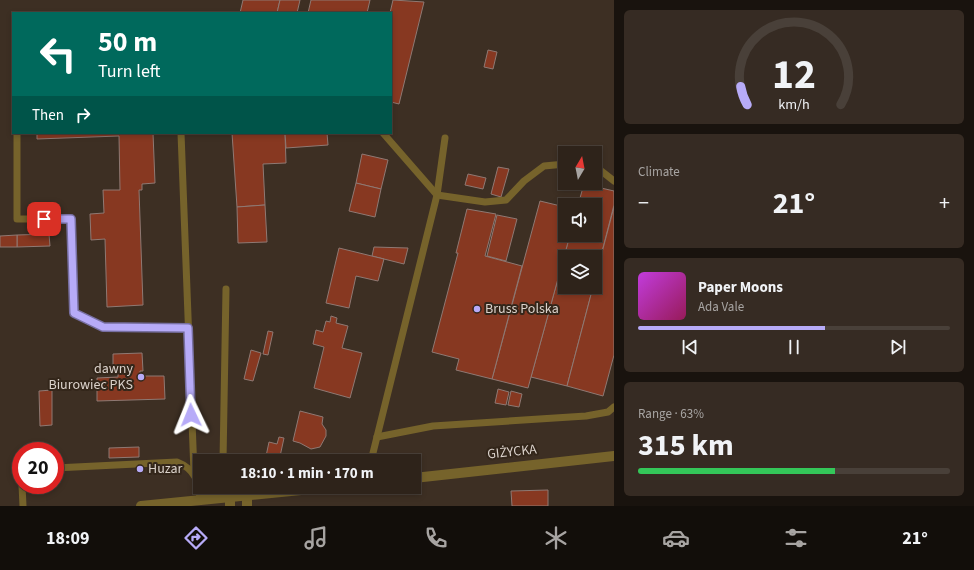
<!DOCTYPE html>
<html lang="en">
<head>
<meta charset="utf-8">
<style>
	body { margin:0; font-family:"Source Sans 3",sans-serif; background:#362b23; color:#f1f3f6; height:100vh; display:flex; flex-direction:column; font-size:15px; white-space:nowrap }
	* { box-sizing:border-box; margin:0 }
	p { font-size:13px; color:#a7a4a2 }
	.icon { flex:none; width:22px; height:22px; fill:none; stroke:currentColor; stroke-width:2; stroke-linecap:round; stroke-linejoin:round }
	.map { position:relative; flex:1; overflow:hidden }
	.sheet { display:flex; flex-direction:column; gap:10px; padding:10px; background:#19130e; width:360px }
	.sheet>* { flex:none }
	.banner { position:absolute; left:12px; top:12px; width:380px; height:122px; border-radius:0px; box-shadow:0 2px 6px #0003,0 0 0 1px #494039; background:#00695c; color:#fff; overflow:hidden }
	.needle { width:26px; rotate:10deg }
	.fabs { position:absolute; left:558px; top:146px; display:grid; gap:8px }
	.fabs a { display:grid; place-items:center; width:44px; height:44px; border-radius:0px; background:#2e231a; box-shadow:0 2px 6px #0003,0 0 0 1px #494039; font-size:20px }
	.speed { position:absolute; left:12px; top:442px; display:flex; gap:8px; font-size:20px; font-weight:700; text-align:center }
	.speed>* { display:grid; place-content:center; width:52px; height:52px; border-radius:50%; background:#2e231a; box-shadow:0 2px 6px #0003,0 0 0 1px #494039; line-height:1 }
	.speed .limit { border:6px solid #d22; background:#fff; color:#111 }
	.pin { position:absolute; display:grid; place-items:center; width:34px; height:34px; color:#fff; margin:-17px; border-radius:8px; box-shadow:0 2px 6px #0006 }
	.me { position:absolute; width:44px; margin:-22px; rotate:358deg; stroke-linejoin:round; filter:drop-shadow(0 0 3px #0008) }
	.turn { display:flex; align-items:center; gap:14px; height:84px; padding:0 20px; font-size:18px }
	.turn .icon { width:52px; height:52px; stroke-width:2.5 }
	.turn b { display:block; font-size:28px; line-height:34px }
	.then { display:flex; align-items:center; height:38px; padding:0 20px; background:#0003; gap:8px; font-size:15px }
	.big { font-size:30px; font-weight:700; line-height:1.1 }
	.sheet .tile { flex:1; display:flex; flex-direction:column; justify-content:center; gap:6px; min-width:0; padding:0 14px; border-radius:6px; background:#362b23 }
	.sheet .dial { align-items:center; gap:0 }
	.dial svg { height:104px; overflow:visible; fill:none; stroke:#494039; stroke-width:7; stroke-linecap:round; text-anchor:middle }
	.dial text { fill:#f1f3f6; stroke:none }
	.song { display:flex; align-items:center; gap:12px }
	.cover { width:48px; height:48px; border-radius:6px; background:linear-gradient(135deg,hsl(290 70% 55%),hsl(330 70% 35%)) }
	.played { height:4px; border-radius:2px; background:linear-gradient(90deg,#b7abf8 60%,#494039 60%) }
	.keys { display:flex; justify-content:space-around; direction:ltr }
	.heat { display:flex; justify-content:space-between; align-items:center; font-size:22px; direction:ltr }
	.charge { height:6px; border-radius:3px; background:linear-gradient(90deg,#34c759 63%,#494039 0) }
	.trip { position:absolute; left:193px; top:454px; width:228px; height:40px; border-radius:0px; background:#2e231a; box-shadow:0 2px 6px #0003,0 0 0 1px #494039; font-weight:700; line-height:40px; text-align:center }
	.tabs { display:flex; height:64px; justify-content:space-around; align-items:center; background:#120e0a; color:#a7a4a2 }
	.tabs .icon { width:28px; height:28px }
	.tabs .active { color:#b7abf8 }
	.tabs b { font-size:18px; color:#f1f3f6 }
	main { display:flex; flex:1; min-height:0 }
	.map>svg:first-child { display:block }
	.building { fill:#873821; stroke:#8f7973 }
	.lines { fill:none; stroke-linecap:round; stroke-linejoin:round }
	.service { stroke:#76632b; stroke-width:7 }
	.minor { stroke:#76632b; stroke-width:10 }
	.tertiary { stroke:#76632b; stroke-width:10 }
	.route-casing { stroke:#776fa1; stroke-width:10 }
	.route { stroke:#b7abf8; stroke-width:7 }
	.poi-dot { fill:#b7abf8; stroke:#33261a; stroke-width:1.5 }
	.labels { text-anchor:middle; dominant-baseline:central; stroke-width:4; stroke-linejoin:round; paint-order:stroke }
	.poi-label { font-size:14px; fill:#dbd2cb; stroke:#33261a; text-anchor:start }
	.street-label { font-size:14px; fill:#dbd2cb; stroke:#33261a }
</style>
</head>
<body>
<main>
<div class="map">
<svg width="614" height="506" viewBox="0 0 614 506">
	<rect width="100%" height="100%" fill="#3d2f23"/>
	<g class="building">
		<path d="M243 0H280L277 13H240Z"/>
		<path d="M280 0H300L297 13H277Z"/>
		<path d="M311 0H370L367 13H308Z"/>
		<path d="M393 0 424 2 399 104 391 102 390 13Z"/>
		<path d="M488 50 497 52 493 69 484 67Z"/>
		<path d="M37 133H153L155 183 142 184V190H139L143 305 107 307 105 239 91 240 90 214 104 213 103 190H120L119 136 37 139Z"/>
		<path d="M232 133H285L286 163 263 164 265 205 237 207Z"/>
		<path d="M285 133H327L328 145 286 148Z"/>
		<path d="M362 154 388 160 381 189 356 183Z"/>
		<path d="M498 167 509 169 501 197 491 194Z"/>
		<path d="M468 174 486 178 483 189 465 185Z"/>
		<path d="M356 183 381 189 375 217 349 211Z"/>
		<path d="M584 184 614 191V205L595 279V257H565V287H593L567 386 531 377 570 235H595V205H578Z"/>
		<path d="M540 201 565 207V235H570L528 388 492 379Z"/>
		<path d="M265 205 267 242 238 243 237 207Z"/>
		<path d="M614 207V355L603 396 567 386 593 287H595V279Z"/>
		<path d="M467 209 496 214 485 256 522 266 492 379 456 370 459 359 432 352 458 253H456Z"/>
		<path d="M497 215 517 219 506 261 487 256Z"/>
		<path d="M49 234 50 246 17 247V235Z"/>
		<path d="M17 235V247H0V236Z"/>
		<path d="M374 247 408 248 404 264 372 256Z"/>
		<path d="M339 248 384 259 378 281 356 276 349 308 326 303Z"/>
		<path d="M331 316 337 318 336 323 348 326 342 348 362 353 350 398 314 388 324 347 313 344 316 330 323 332 326 321 330 322Z"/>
		<path d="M268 331 273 332 268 355 263 354Z"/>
		<path d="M251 350 261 353 253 381 244 379Z"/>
		<path d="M142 353 143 371H140V376H164L165 399 97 401V378L118 377V372H113V354Z"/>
		<path d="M498 389 509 392 506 405 495 403Z"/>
		<path d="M52 390V425L40 426 39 391Z"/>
		<path d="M511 391 522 394 519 407 508 405Z"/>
		<path d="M300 411 323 417 322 424 326 430V436L320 447 311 449 300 443 293 441Z"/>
		<path d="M279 437 284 438 279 461H265L269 442 277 444Z"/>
		<path d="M139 447V457L109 458V448Z"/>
		<path d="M548 490V506H512L511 491Z"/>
	</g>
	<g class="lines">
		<g class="service">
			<path d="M17 133V219H71L74 313 103 327 188 328"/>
			<path d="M181 133 194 473"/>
			<path d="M383 133 437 195 485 202 506 200 524 181 544 166 565 164"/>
			<path d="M595 169 600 170 614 181"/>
			<path d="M377 437 433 426 586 416 608 412 614 407"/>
			<path d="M223 461 226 289"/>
			<path d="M371 461 437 195 445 138"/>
			<path d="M55 468 177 462C195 469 199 482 200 500"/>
			<path d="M22 485 23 506"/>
			<path d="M223 498V487"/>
		</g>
		<g class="minor">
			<path d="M247 495V506"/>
			<path d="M230 497V506"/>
		</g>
		<g class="tertiary">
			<path d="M414 478 614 456"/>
			<path d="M141 506 331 487"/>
		</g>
	</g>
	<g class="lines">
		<defs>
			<path id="route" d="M44 219H71L74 313 103 327 188 328 191 415"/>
		</defs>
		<use href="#route" class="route-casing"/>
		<use href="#route" class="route"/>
	</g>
	<g class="poi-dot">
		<circle cx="477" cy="309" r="4"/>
		<circle cx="141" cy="377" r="4"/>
		<circle cx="140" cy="469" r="4"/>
	</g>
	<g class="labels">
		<g class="poi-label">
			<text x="485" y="309">Bruss Polska</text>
			<text x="133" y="369" text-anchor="end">dawny<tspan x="133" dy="16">Biurowiec PKS</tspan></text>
			<text x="148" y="469">Huzar</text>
		</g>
		<g class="street-label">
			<text transform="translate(512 452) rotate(-6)">GIŻYCKA</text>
		</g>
	</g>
</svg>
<div class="fabs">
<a><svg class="needle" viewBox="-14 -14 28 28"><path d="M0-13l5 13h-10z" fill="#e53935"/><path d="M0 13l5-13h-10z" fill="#a7a4a2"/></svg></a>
<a><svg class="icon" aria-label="sound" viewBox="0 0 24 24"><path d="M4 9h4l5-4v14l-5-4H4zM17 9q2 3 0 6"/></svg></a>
<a><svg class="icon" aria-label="layers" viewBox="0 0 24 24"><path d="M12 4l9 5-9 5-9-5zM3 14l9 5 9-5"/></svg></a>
</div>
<div class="speed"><div class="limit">20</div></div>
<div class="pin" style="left:44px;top:219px;background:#d93025"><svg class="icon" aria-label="arrive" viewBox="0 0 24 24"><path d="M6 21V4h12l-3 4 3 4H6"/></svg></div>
<svg class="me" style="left:191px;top:415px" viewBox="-20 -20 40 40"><path d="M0-17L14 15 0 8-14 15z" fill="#b7abf8" stroke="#fff" stroke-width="4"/></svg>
<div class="trip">18:10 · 1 min · 170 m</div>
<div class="banner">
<div class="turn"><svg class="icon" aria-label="left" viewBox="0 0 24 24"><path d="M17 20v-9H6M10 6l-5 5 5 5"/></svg><div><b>50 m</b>Turn left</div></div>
<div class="then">Then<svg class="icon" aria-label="right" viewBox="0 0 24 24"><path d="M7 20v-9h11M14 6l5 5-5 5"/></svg></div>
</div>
</div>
<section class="sheet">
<div class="tile dial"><svg viewBox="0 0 100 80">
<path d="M14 69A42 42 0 1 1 86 69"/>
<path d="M14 69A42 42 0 0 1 9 55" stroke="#b7abf8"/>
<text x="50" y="56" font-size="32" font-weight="700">12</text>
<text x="50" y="72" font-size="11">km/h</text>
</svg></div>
<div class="tile"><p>Climate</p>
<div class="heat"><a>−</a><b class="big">21°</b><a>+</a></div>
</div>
<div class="tile">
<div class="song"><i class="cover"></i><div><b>Paper Moons</b><p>Ada Vale</p></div></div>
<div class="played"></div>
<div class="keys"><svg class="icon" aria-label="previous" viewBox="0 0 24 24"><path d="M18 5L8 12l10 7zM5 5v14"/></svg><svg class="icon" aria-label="pause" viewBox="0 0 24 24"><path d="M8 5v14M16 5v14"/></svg><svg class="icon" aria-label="next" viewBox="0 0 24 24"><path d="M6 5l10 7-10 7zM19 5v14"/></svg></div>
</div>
<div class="tile"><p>Range · 63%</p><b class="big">315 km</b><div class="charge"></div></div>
</section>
</main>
<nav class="tabs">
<b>18:09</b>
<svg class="icon active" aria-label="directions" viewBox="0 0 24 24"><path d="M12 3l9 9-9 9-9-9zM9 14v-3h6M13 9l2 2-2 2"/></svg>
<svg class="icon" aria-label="music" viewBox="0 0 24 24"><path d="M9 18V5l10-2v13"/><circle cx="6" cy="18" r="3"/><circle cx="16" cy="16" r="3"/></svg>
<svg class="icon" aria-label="phone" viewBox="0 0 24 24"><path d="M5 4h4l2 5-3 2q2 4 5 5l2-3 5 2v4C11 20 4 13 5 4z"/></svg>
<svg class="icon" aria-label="climate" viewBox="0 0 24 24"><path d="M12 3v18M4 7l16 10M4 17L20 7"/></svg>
<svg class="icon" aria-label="car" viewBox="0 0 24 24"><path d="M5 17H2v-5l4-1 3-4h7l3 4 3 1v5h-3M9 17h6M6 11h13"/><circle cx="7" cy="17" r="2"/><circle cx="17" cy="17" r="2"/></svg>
<svg class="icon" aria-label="filters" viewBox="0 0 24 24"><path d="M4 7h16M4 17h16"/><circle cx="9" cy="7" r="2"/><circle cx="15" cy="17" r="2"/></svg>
<b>21°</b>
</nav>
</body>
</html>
